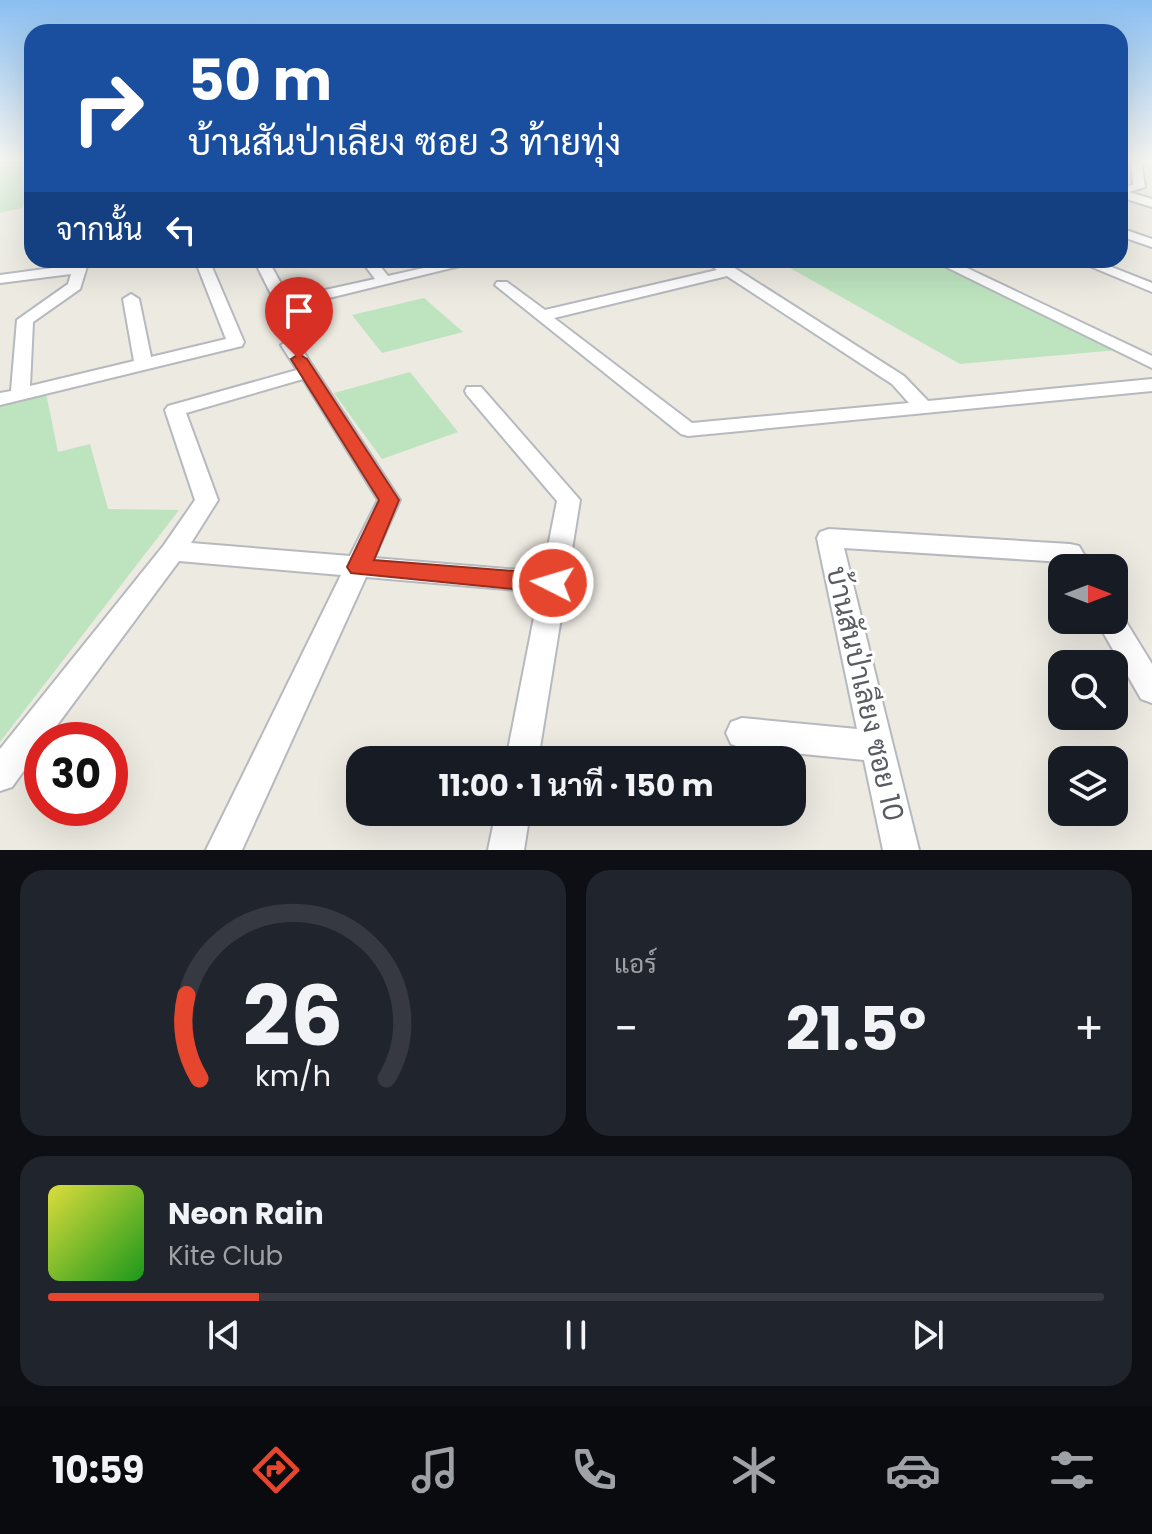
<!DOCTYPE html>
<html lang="th">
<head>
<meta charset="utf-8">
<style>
	body { margin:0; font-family:Poppins,Sarabun,sans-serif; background:#20242c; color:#f1f3f6; height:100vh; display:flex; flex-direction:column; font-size:30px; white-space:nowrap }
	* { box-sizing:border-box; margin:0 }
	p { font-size:26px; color:#9ea1a6 }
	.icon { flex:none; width:44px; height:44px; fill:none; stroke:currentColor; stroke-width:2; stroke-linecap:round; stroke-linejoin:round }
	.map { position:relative; height:850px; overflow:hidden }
	.sheet { display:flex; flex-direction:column; gap:20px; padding:20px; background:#0d0f14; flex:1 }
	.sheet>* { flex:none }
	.guide { position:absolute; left:24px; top:24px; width:1104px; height:244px; border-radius:24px; box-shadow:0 8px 32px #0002; background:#1a4fa0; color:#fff; overflow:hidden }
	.needle { width:52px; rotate:90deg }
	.controls { position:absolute; left:1048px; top:554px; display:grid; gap:16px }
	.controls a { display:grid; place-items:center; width:80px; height:80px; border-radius:16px; background:#171b24; box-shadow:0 8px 32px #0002; font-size:40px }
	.speed { position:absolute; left:24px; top:722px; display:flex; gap:16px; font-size:40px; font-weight:700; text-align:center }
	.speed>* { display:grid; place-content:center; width:104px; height:104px; border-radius:50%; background:#171b24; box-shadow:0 8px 32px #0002; line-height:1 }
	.speed .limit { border:12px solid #d22; background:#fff; color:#111 }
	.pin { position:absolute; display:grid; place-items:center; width:68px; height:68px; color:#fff; margin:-82px -34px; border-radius:50% 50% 50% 0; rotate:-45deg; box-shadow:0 0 8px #0007 }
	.pin .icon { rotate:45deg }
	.me { position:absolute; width:88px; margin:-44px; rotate:275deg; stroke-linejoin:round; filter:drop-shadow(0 0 6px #0008) }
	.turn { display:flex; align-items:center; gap:28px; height:168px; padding:0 32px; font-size:36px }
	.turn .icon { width:104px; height:104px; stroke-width:2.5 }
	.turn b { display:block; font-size:56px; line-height:68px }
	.then { display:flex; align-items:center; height:76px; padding:0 32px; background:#0003; gap:16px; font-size:30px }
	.big { font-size:60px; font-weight:700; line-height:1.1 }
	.sheet .card { flex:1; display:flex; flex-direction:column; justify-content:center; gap:12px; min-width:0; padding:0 28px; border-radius:24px; background:#20242c }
	.sheet .dial { align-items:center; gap:0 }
	.dial svg { height:208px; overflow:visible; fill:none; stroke:#363941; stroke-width:7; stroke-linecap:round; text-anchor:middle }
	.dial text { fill:#f1f3f6; stroke:none }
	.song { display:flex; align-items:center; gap:24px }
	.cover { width:96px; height:96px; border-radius:12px; background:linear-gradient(135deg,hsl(60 70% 55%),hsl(120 70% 35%)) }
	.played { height:8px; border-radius:4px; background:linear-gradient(90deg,#e6462d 20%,#363941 20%) }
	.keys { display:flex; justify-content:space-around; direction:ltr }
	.heat { display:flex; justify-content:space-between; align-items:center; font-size:44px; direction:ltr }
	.sheet .tiles { flex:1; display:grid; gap:20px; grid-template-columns:1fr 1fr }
	.card:last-child { grid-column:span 2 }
	.trip { position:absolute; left:346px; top:746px; width:460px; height:80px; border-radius:24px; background:#171b24; box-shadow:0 8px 32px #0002; font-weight:700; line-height:80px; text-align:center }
	.menu { display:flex; height:128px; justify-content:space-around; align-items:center; background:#090b0e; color:#9ea1a6 }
	.menu .icon { width:56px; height:56px }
	.menu .active { color:#e6462d }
	.menu b { font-size:36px; color:#f1f3f6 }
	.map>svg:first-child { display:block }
	.green { fill:#bde4bf }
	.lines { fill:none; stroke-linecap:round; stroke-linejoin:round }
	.minor-casing { stroke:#b6b9be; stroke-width:4 }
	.minor { fill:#fff; fill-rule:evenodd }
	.route { fill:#e6462d; stroke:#962e1d; stroke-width:2 }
	.labels { text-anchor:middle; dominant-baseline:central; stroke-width:6; stroke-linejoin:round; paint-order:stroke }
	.near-street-label { font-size:28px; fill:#595d62; stroke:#fff }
</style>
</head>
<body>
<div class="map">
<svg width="1152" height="850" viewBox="0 0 1152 850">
	<rect width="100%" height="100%" fill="#eceae1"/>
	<g class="green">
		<path d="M0 161H32V184L22 208 0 213Z"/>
		<path d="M776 260H929L1118 350 960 364Z"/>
		<path d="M424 298 463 332 382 353 352 315Z"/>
		<path d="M410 372 458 432 382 459 334 393Z"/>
		<path d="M46 393 58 452 90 444 108 509 179 510 0 742V403Z"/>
	</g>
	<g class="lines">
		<defs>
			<g id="minor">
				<path d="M1131 161H1141L1145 187 1129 192 1152 199V207L1120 197V187L1133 185Z"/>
				<path d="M1120 228 1152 239V247L1120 236Z"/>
				<path d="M75 260H89L80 289 33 322 30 386 134 361 123 299 131 294 139 299 151 357 226 339 195 260H209L244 342 242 346 0 405V393L11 391 17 320 68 284 71 274 0 283V275L74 265Z"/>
				<path d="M254 260H268L289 298 375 279 361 260H375L388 276 459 260H484L284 309 276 304Z"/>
				<path d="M705 260H722L904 376 928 401 1152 379V391L688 436 681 434 495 285 497 282H507L545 310 717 270ZM727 276 892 384 909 403 692 423 554 318Z"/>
				<path d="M932 260H950L1152 356V368Z"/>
				<path d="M1075 260H1094L1152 283V292Z"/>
				<path d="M290 340 299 345 400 500 374 558 543 572 557 501 467 395 465 391 467 387H481L580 500 538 760H506L539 592 366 577 242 850H206L341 575 179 561 46 740H42V746L12 787 0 791V749L164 545 195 500 165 410 168 406 297 370 281 345ZM303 379 378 500 350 556 191 543 218 500 186 413Z"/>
				<path d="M829 529 1070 544 1079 546 1092 568H1066L1063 562 844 548 919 850H883L864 760 742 748 731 744 726 733 731 722 742 718 857 729 817 538 820 532Z"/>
				<path d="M1114 610 1120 612 1152 664V703L1141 699 1096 620H1114Z"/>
				<path d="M496 812H530L524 850H488Z"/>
			</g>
		</defs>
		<use href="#minor" class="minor-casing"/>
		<use href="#minor" class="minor"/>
	</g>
	<linearGradient id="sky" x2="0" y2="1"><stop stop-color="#8bbff1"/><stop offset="0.57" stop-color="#f6f6f2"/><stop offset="1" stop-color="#f6f6f2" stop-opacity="0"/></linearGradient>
	<rect width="1152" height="280" fill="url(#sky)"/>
	<path class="route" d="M299 354 307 359 399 500 374 560 553 574 561 577 564 583 561 590 553 593 351 573 347 567 379 500 291 359Z"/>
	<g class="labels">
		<g class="near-street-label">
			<text transform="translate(865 694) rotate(77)">บ้านสันป่าเลียง ซอย 10</text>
		</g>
	</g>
</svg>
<div class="controls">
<a><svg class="needle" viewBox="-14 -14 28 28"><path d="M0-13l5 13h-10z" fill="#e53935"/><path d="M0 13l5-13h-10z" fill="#9ea1a6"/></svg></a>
<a><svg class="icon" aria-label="search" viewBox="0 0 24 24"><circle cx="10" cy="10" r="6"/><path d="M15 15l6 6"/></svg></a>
<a><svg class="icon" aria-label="layers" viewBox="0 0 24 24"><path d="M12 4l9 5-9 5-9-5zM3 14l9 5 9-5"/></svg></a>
</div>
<div class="speed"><div class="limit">30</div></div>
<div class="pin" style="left:299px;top:359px;background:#d93025"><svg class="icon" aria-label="arrive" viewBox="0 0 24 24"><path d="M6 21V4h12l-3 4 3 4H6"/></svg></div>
<svg class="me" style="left:553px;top:583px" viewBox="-20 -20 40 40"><circle r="17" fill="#e6462d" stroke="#fff" stroke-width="3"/><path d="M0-11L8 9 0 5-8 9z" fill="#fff"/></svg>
<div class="trip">11:00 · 1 นาที · 150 m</div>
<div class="guide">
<div class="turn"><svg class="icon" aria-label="right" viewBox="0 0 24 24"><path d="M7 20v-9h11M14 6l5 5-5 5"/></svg><div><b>50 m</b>บ้านสันป่าเลียง ซอย 3 ท้ายทุ่ง</div></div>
<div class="then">จากนั้น<svg class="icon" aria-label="left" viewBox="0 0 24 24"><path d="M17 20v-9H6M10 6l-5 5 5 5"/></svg></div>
</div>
</div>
<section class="sheet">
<div class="tiles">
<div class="card dial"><svg viewBox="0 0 100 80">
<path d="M14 69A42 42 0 1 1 86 69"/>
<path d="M14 69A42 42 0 0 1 9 37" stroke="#e6462d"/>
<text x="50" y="56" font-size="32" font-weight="700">26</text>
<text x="50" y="72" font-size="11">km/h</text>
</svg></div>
<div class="card"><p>แอร์</p>
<div class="heat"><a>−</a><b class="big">21.5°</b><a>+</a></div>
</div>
<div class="card">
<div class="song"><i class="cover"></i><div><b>Neon Rain</b><p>Kite Club</p></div></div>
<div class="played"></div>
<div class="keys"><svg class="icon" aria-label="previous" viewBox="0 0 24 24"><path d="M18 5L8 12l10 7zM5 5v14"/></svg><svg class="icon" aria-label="pause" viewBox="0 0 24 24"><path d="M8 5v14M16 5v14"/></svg><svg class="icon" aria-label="next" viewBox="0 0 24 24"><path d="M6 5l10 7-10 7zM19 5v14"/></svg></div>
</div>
</div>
</section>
<nav class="menu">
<b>10:59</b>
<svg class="icon active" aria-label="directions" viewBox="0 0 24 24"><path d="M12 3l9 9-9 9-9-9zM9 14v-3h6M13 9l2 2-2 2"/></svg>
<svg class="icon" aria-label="music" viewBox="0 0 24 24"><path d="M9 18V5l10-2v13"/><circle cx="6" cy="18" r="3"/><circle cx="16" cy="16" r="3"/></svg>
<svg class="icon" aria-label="phone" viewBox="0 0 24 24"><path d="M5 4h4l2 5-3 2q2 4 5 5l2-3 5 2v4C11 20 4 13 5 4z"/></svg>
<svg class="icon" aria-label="climate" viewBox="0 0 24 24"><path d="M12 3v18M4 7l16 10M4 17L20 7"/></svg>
<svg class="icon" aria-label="car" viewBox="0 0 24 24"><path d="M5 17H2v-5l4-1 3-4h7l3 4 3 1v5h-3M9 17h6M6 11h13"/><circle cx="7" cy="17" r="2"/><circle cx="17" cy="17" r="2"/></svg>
<svg class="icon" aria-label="filters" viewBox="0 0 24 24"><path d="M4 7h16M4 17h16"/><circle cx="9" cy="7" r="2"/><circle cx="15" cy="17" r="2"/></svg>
</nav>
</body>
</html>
